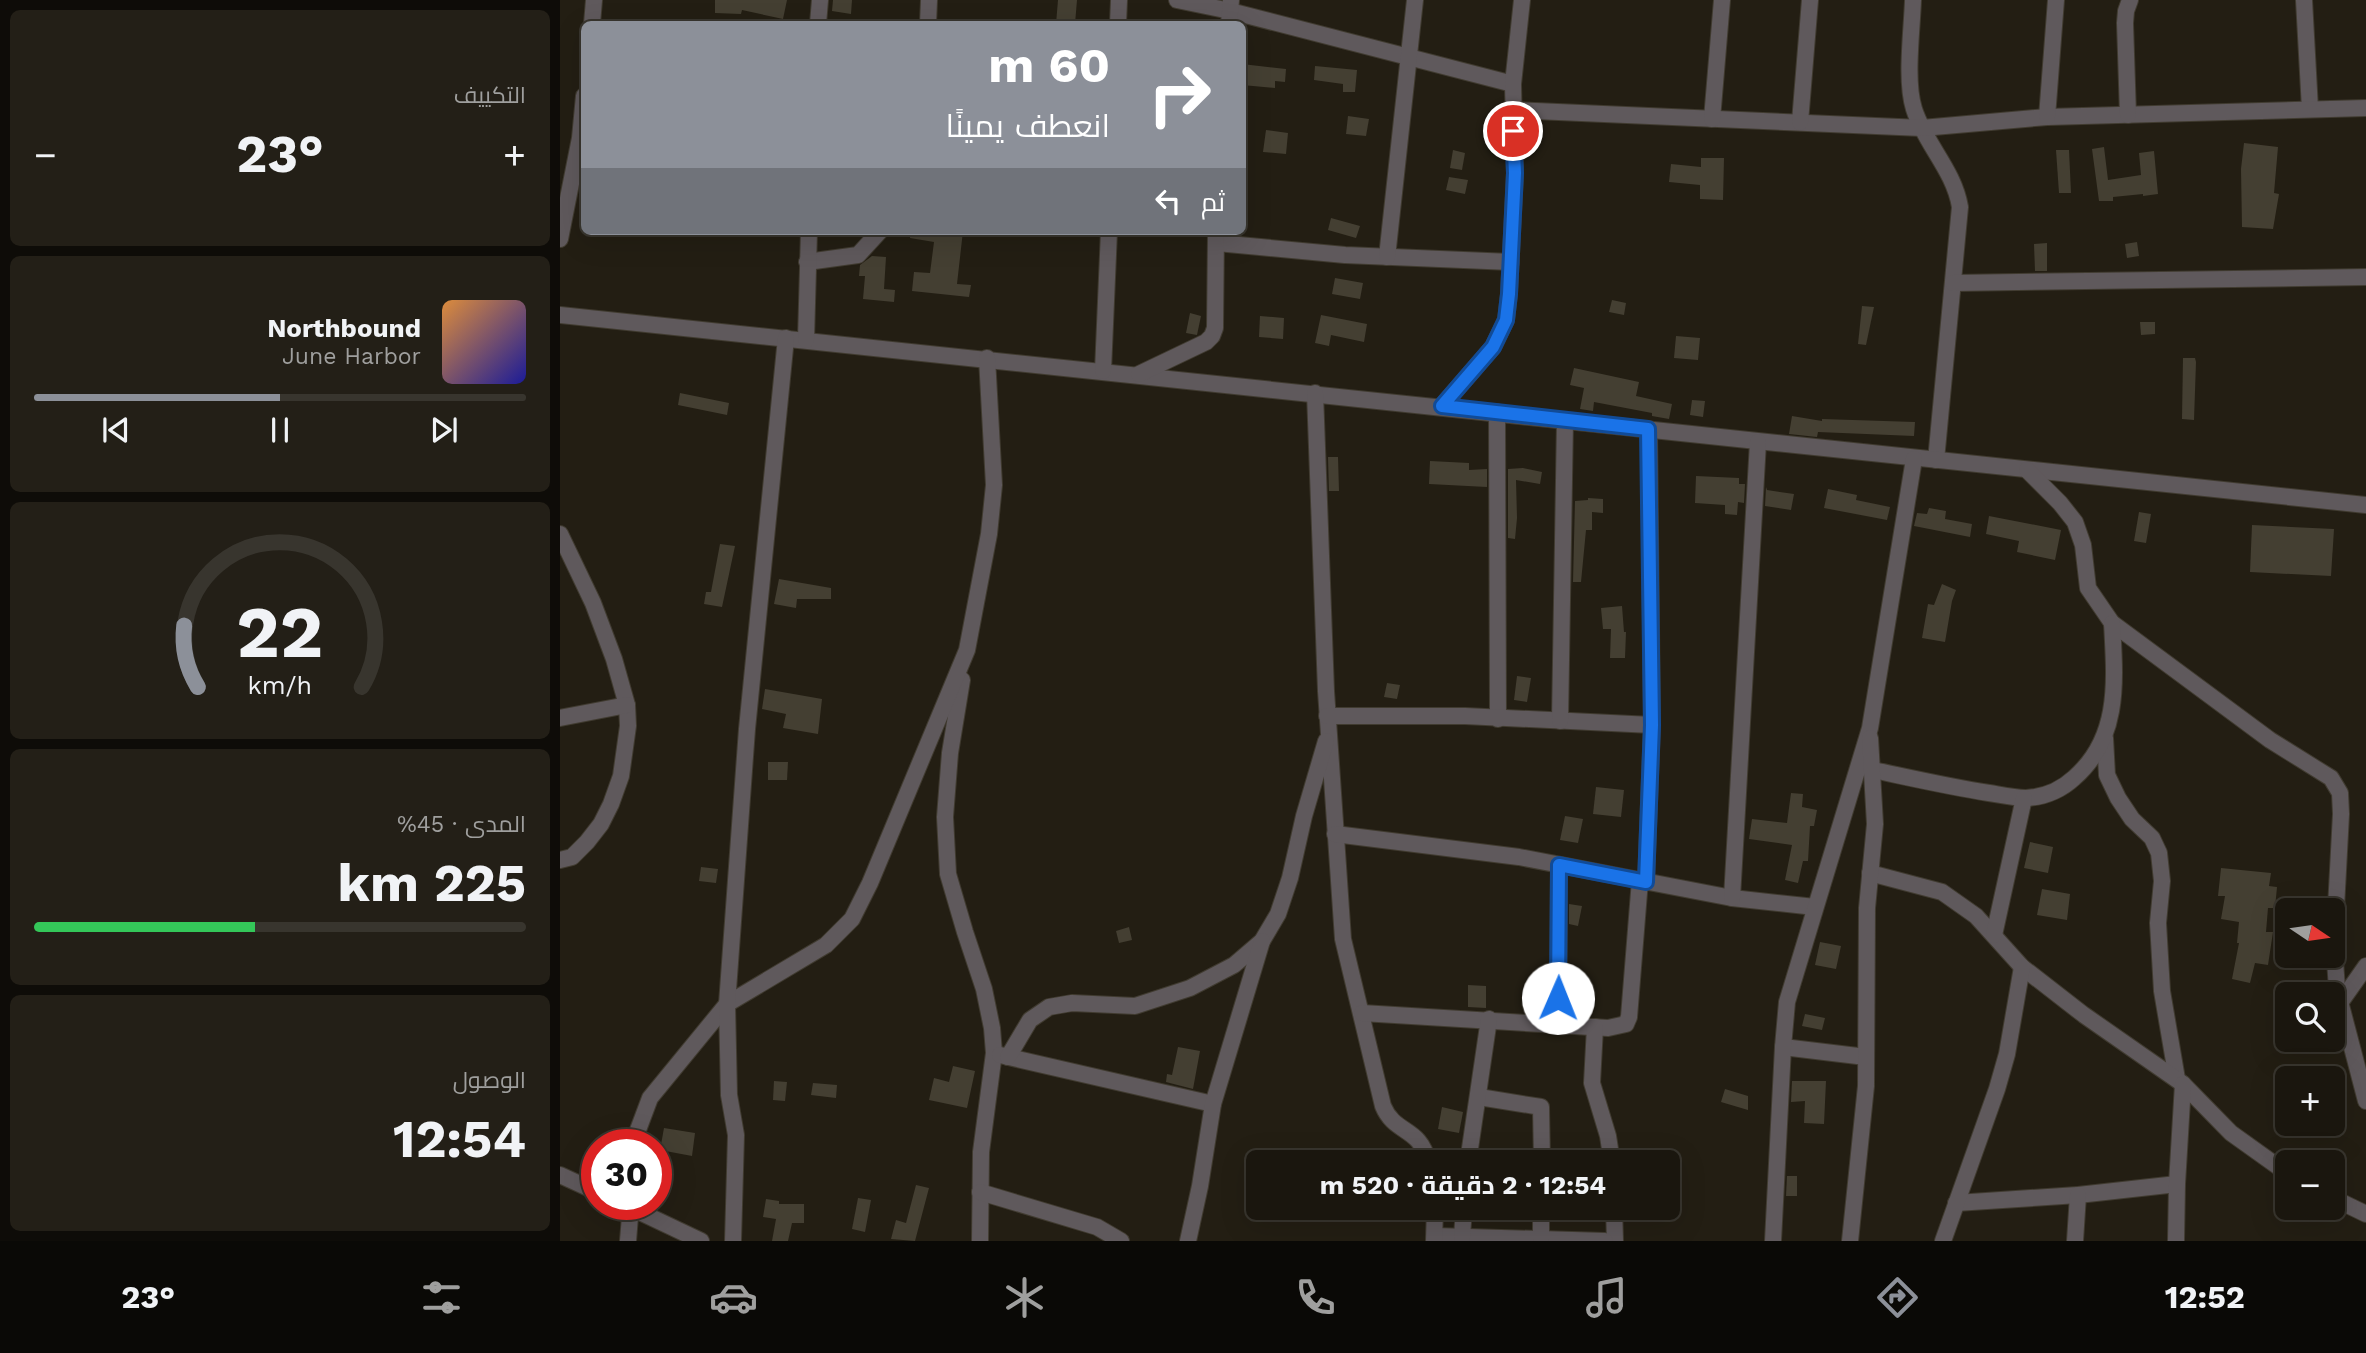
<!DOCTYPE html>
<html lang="ar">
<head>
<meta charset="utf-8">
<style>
	body { margin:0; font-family:"Work Sans",Cairo,sans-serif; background:#231f17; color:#f1f3f6; direction:rtl; height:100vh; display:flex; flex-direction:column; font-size:26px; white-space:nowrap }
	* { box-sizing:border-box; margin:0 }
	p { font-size:23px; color:#9f9f9e }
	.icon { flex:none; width:38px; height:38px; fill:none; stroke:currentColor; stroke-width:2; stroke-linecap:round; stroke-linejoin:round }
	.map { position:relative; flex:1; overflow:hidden; direction:ltr }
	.panel { display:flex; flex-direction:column; gap:10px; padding:10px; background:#0e0c08; width:560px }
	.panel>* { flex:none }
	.banner { position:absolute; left:21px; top:21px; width:665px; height:214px; border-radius:10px; box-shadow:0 7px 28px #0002,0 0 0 2px #38352e; direction:rtl; background:#8c9099; color:#fff; overflow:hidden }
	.needle { width:46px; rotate:103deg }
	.fabs { position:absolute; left:1715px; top:898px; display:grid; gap:14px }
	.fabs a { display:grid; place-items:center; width:70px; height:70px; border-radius:10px; background:#1a160e; box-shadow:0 7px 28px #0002,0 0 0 2px #38352e; font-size:35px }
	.speed { position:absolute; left:21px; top:1129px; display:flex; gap:14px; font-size:35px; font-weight:700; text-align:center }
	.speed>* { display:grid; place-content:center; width:91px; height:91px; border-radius:50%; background:#1a160e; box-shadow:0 7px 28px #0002,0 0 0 2px #38352e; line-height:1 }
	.speed .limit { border:10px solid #d22; background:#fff; color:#111 }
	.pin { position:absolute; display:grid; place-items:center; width:60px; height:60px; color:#fff; margin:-30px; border:4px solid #fff; border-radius:50%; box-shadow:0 2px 7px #0007 }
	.me { position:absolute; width:77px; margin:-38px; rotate:1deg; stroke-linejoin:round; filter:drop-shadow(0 0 5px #0008) }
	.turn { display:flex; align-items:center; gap:24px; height:147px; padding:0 21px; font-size:32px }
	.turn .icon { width:91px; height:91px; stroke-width:2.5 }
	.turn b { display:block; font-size:49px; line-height:60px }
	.then { display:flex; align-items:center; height:66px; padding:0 21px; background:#0003; gap:14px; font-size:26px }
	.big { font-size:52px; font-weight:700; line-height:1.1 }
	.panel .tile { flex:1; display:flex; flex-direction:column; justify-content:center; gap:10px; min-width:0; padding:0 24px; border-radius:10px; background:#231f17 }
	.panel .dial { align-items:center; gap:0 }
	.dial svg { height:182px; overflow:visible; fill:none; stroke:#38352e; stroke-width:7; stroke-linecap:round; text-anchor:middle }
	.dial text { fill:#f1f3f6; stroke:none }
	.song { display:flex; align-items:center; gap:21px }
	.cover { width:84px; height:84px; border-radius:10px; background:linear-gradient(135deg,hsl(30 70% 55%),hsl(240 70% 35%)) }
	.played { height:7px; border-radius:4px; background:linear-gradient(90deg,#8c9099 50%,#38352e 50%) }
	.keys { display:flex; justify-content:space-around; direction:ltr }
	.heat { display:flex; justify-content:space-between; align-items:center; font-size:38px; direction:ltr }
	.charge { height:10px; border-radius:5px; background:linear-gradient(90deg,#34c759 45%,#38352e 0) }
	.trip { position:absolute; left:686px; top:1150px; width:434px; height:70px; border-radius:10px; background:#1a160e; box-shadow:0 7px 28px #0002,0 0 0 2px #38352e; font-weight:700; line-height:70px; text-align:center; direction:rtl }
	.menu { display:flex; height:112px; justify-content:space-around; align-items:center; background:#0a0906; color:#9f9f9e }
	.menu .icon { width:49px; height:49px }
	.menu .selected { color:#8c9099 }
	.menu b { font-size:32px; color:#f1f3f6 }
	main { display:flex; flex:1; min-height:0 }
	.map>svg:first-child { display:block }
	.building { fill:#443f32 }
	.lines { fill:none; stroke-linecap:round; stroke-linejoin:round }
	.minor-casing { stroke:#403b30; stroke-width:18 }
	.minor { stroke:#5f595c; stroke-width:16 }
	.route-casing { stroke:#114b97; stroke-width:18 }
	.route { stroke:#1a73e8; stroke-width:12 }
</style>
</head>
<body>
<main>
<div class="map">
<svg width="1806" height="1241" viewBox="0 0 1806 1241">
	<rect width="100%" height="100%" fill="#231e13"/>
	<g class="building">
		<path d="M155 0H227L223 19 182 10 181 14 155 13Z"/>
		<path d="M273 0H292L291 14 272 11Z"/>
		<path d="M498 0H517L515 24H496Z"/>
		<path d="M682 64 726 69 725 82 715 81V88L682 85Z"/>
		<path d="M755 66 797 70 795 92H783V84L754 80Z"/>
		<path d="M788 116 809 119 806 136 786 134Z"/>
		<path d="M706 130 728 133 726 154 703 152Z"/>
		<path d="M1684 143 1718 147 1714 193 1719 194 1713 229 1682 227 1681 169Z"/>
		<path d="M1544 147 1548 180 1581 175 1579 153 1594 151 1598 194 1583 196V194L1553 197V201H1539L1532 149Z"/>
		<path d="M893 150 905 153 902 170 890 168Z"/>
		<path d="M1496 150H1509L1511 193H1499Z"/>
		<path d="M1141 158H1164L1163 200 1140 199V185L1109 182 1111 164 1141 167Z"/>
		<path d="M889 177 908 180 905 194 886 190Z"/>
		<path d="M771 218 800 226 796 238 768 230Z"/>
		<path d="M351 231H403L397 284 411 285 409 297 352 291 354 272 370 273 374 242 350 238Z"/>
		<path d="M1577 242 1579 256 1567 258 1565 244Z"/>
		<path d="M1487 243V271H1475L1474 244Z"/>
		<path d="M312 256 326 257 324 289 335 290 334 302 303 299 305 276H299L300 265Z"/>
		<path d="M775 278 803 283 800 299 772 294Z"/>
		<path d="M1052 300 1066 303 1064 315 1049 312Z"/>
		<path d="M1302 306 1314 307 1306 345 1298 344Z"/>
		<path d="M630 313 641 316 637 335 626 333Z"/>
		<path d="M761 315 807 324 804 342 771 335 769 346 755 343Z"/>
		<path d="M700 316 724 318 723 339 699 337Z"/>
		<path d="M1580 322H1595V334L1581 335Z"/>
		<path d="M1116 336 1140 338 1138 360 1114 358Z"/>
		<path d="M1623 358H1635L1636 362 1634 420 1622 419Z"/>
		<path d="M1014 368 1079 382 1076 396 1112 404 1109 419 1092 416V413L1034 402 1033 411 1020 409 1024 388 1010 385Z"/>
		<path d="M120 393 169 403 167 415 118 405Z"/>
		<path d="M1132 400 1145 401 1143 417 1130 415Z"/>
		<path d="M1232 416 1262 421V419L1355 422 1354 436 1258 432 1257 437 1229 434Z"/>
		<path d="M768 457H778L779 491H769V493Z"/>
		<path d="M870 461 909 463V470L927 469V487L869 484Z"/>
		<path d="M963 468 982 472 980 484 956 480 957 518 955 539 948 538V469Z"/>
		<path d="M1136 476 1179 478V484H1185L1184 503 1178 502 1177 515 1165 514V505L1135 503Z"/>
		<path d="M1206 487 1207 490 1234 494 1231 510 1205 506Z"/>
		<path d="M1268 489 1297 495 1296 500 1330 507 1327 520 1264 508Z"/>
		<path d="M1028 498 1043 499V513L1032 512V530H1026L1021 582H1013L1015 501 1028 500Z"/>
		<path d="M1369 508 1386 511 1385 519 1412 524 1410 537 1354 526 1357 513 1367 514Z"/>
		<path d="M1579 512 1591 514 1586 543 1574 541Z"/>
		<path d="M1429 516 1501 530 1495 560 1457 552 1459 541 1426 534Z"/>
		<path d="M1692 525 1774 529 1771 576 1690 572Z"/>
		<path d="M160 544 175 546 162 607 144 604 146 592H151Z"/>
		<path d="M219 579 271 588V599H237L236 608 214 604Z"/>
		<path d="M1382 584 1396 590 1392 601 1385 642 1362 638 1368 604 1374 605Z"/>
		<path d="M1062 606 1064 632H1066L1065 658H1050L1051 629H1043L1041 608Z"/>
		<path d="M957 676 971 678 967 702 954 700Z"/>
		<path d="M827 683 840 685 837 699 824 697Z"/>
		<path d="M205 689 262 699 258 734 223 728 226 714 202 709Z"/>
		<path d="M208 762H228L227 780H208Z"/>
		<path d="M1036 787 1064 790 1061 817 1033 814Z"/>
		<path d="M1231 793 1243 794 1242 807 1257 810 1254 826H1250L1248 861H1243L1238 883 1225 880 1232 845 1189 839 1192 819 1227 823Z"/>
		<path d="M1005 816 1023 819 1018 843 1000 840Z"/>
		<path d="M1470 842 1493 847 1488 873 1464 868Z"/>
		<path d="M141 867 158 869 156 883 139 881Z"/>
		<path d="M1661 868 1711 873 1709 886 1717 887 1715 908H1708L1706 932H1713L1708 965 1695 963 1690 983 1672 979 1679 943H1677L1679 922 1661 919 1665 896H1658Z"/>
		<path d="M1482 889 1510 894 1507 920 1477 915Z"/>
		<path d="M1009 904 1022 906 1018 926 1009 924Z"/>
		<path d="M569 927 572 940 559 943 556 931Z"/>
		<path d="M1260 942 1281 946 1276 969 1255 965Z"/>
		<path d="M908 985 926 986V1008L908 1007Z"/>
		<path d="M1245 1014 1265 1018 1262 1030 1242 1026Z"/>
		<path d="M618 1047 640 1051 633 1089 606 1082 607 1074 612 1075Z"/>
		<path d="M393 1066 415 1071 407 1108 369 1100 374 1078 389 1082Z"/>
		<path d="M214 1081 227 1082 225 1101 213 1100Z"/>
		<path d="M1232 1081H1266L1264 1124 1244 1123 1245 1101 1231 1102Z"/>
		<path d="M253 1083 277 1085 276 1098 251 1095Z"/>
		<path d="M1165 1089 1188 1096V1110L1161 1102Z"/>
		<path d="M882 1107 903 1112 899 1133 878 1129Z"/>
		<path d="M104 1128 135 1133 132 1156 100 1150Z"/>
		<path d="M1227 1176H1237V1196H1226Z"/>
		<path d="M356 1185 369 1188 355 1241 331 1239 336 1220 346 1223Z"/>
		<path d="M298 1198 311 1200 305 1232 292 1229Z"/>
		<path d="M206 1199 219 1201V1204H244V1223H232L228 1241H212L216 1219 203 1217Z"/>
	</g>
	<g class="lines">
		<defs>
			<g id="minor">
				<path d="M617 0 670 11 953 84"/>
				<path d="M1353 0C1352 31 1345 81 1354 109 1365 144 1394 170 1400 207L1376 460"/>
				<path d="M1744 0 1750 109"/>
				<path d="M32 24 34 0"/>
				<path d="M258 24 260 0"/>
				<path d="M368 24 369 0"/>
				<path d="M558 24 559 0"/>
				<path d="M669 24 671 0"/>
				<path d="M953 110 1362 128 1487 117 1806 108"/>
				<path d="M1568 115 1565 23 1566 11 1570 0"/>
				<path d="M1487 117 1496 0"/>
				<path d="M1152 119 1162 0"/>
				<path d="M1240 122 1250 0"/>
				<path d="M0 239 20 138 24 96"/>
				<path d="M657 243 785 255 951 262"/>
				<path d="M827 257 855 0"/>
				<path d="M247 262 298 255 320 231"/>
				<path d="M1393 283 1806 277"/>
				<path d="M0 315 1806 505"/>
				<path d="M246 340 249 231"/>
				<path d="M543 371 549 231"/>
				<path d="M579 374 646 342 652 336 655 328 656 231"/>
				<path d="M755 393 766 691 783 939 823 1106C835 1135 860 1126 868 1162"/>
				<path d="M882 406 933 347 946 320 949 294 955 173 953 84 962 0"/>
				<path d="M937 412 938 719"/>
				<path d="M1467 470 1500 503 1515 522 1523 545 1528 588 1552 623 1710 740 1771 778 1780 793 1781 814 1774 945 1777 990 1806 1101"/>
				<path d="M0 534 33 603 54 659 67 705 68 726 61 776 51 804 41 824 27 842 12 857 0 860"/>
				<path d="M402 680 390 753 385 817 388 874 405 932 424 989 432 1028 434 1053 421 1152 420 1241"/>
				<path d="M767 716H905L1092 725"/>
				<path d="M0 718 67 705"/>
				<path d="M1000 721 1005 420"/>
				<path d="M1545 738 1547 775 1558 798 1572 819 1592 838 1599 853 1602 881 1598 923 1602 991 1617 1079"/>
				<path d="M1313 770C1351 778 1390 787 1429 793 1441 795 1454 798 1466 798 1485 797 1501 790 1514 778 1561 737 1555 680 1552 623"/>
				<path d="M775 834 959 857 1172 898 1255 907"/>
				<path d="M1310 873 1382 892 1416 916 1462 967 1524 1015 1623 1084 1671 1133 1727 1173"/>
				<path d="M1086 882 1092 725 1089 429"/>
				<path d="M1172 898 1198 442"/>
				<path d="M1434 935 1464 798"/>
				<path d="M1780 1003 1806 966"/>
				<path d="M802 1013 1048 1028 1066 1024 1069 1017 1080 880"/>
				<path d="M998 1025 999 865"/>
				<path d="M1035 1027 1032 1083 1048 1136 1052 1162"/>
				<path d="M1223 1047 1306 1057"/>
				<path d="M440 1055 653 1104"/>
				<path d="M448 1057 470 1020 489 1007 512 1003 575 1006 630 988 674 965 702 941 718 914 730 878 744 816 766 741"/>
				<path d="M919 1097 981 1107 982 1162"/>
				<path d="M75 1144 78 1130 90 1098 167 1004 266 945 292 919 310 883 407 650 429 534 434 485 427 358"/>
				<path d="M908 1162 929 1019"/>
				<path d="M0 1175 37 1192"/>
				<path d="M420 1192 537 1227 561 1241"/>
				<path d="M1773 1198 1806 1214"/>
				<path d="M1396 1203 1518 1195 1617 1184"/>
				<path d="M63 1204 141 1241"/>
				<path d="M1054 1208 1055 1241"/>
				<path d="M875 1236 1045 1241"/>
				<path d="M902 1237 904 1208"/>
				<path d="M981 1239V1208"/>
				<path d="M68 1241 71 1204"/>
				<path d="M173 1241 176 1135 169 1095 167 1004 187 729 226 338"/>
				<path d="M628 1241 640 1186 653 1104 702 941"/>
				<path d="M874 1241 875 1208"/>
				<path d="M1213 1241 1223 1047 1227 1002 1310 728 1354 459"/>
				<path d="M1290 1241 1306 1086 1307 908 1315 824 1310 738"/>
				<path d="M1383 1241 1437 1089 1447 1054 1462 967"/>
				<path d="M1515 1241 1518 1195"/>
				<path d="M1616 1241 1617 1184 1623 1084"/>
			</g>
		</defs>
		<use href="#minor" class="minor-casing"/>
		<use href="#minor" class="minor"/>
	</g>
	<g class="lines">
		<defs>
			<path id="route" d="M953 131 955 173 949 294 946 320 933 347 882 406 1088 429 1092 725 1086 882 999 865 998 998"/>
		</defs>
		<use href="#route" class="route-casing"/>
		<use href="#route" class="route"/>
	</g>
</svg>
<div class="fabs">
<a><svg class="needle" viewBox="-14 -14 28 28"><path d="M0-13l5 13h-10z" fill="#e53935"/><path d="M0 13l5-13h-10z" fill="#9f9f9e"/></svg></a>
<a><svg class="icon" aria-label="search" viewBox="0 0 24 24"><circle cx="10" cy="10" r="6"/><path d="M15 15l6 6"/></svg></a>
<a>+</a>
<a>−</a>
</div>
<div class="speed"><div class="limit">30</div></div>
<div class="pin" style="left:953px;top:131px;background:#d93025"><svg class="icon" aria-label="arrive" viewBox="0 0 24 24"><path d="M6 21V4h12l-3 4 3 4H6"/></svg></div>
<svg class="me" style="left:998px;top:998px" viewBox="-20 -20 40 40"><circle r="19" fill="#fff"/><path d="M0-13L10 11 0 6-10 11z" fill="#1a73e8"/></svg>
<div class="trip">12:54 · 2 دقيقة · 520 m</div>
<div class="banner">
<div class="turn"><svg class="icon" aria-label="right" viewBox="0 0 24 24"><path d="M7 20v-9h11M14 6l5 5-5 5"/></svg><div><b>60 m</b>انعطف يمينًا</div></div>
<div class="then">ثم<svg class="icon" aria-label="left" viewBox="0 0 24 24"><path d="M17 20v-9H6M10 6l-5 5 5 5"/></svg></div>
</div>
</div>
<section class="panel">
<div class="tile"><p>التكييف</p>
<div class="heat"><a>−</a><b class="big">23°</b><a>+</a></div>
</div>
<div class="tile">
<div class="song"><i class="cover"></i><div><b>Northbound</b><p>June Harbor</p></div></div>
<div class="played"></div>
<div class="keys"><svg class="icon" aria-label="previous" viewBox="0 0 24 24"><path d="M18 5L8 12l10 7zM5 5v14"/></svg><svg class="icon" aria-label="pause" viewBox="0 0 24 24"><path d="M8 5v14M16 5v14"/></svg><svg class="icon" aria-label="next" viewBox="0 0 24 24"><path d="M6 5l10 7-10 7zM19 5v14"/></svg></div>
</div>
<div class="tile dial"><svg viewBox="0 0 100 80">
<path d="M14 69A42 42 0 1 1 86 69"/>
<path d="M14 69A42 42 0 0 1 8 42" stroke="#8c9099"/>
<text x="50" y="56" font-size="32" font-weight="700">22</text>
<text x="50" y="72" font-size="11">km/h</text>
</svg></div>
<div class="tile"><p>المدى · 45%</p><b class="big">225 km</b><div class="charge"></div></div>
<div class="tile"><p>الوصول</p><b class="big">12:54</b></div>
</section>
</main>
<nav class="menu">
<b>12:52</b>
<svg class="icon selected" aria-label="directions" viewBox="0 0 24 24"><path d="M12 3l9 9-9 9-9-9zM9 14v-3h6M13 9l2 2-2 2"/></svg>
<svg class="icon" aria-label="music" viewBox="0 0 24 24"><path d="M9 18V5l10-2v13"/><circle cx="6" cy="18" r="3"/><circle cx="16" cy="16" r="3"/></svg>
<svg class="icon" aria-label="phone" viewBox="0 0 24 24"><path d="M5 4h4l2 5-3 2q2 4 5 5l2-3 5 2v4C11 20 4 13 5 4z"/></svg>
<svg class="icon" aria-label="climate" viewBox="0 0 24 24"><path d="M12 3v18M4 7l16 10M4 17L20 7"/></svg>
<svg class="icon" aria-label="car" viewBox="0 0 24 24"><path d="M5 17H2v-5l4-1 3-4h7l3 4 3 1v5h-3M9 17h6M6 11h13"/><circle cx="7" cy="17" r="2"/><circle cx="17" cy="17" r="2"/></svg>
<svg class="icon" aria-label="filters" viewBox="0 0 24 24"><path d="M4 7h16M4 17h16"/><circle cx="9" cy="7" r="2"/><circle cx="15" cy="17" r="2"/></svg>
<b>23°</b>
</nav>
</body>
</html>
